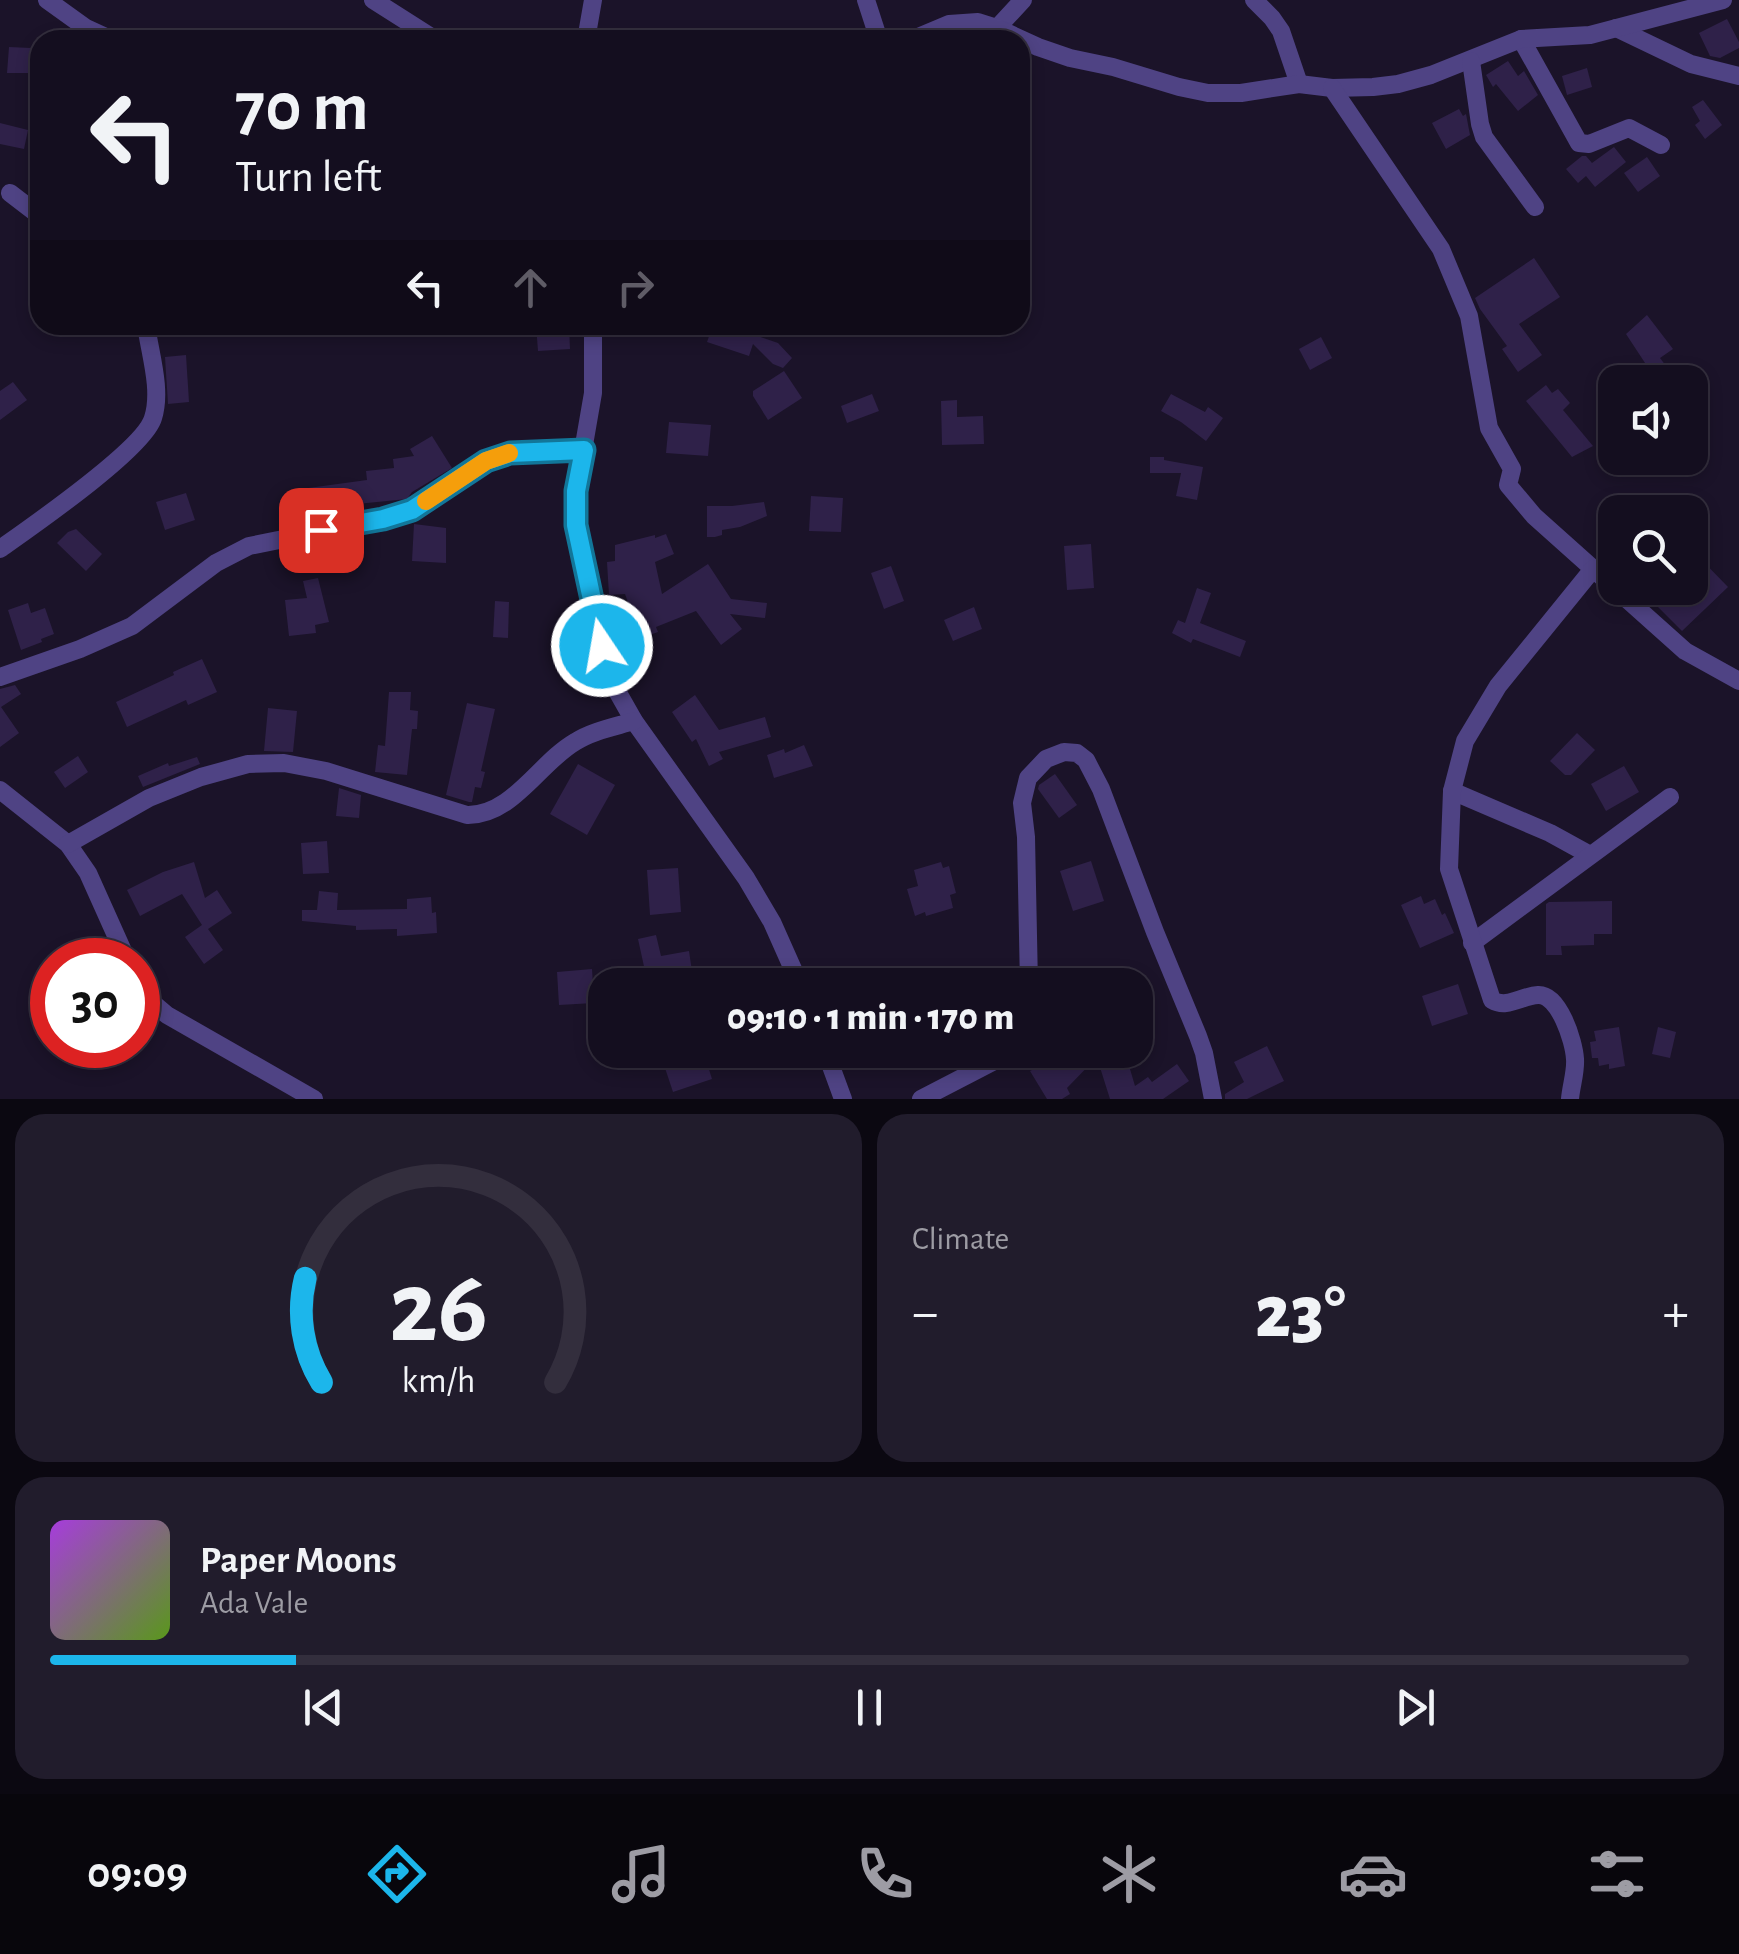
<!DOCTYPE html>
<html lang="en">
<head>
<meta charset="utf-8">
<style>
	body { margin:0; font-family:"Alegreya Sans",sans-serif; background:#211c2c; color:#f1f3f6; height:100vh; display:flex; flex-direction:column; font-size:38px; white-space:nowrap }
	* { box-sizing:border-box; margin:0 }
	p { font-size:32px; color:#9d9ca4 }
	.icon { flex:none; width:55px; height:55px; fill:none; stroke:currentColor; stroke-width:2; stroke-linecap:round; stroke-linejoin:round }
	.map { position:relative; height:1099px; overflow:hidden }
	.sheet { display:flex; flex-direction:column; gap:15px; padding:15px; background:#0b0811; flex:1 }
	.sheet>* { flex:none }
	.banner { position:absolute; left:30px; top:30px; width:1000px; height:305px; border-radius:30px; box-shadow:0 5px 15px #0003,0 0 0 2px #332e3d; background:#140e1f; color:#f1f3f6; overflow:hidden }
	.tools { position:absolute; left:1598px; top:365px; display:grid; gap:20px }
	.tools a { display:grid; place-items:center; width:110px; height:110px; border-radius:20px; background:#140e1f; box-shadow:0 5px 15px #0003,0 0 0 2px #332e3d; font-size:50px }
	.speed { position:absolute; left:30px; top:938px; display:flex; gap:20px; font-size:50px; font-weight:700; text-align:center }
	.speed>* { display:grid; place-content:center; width:130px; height:130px; border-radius:50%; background:#140e1f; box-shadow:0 5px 15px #0003,0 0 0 2px #332e3d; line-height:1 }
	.speed .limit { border:15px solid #d22; background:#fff; color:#111 }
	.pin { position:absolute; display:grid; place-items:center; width:85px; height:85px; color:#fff; margin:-42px; border-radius:20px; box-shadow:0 5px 15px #0006 }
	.me { position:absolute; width:110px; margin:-55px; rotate:348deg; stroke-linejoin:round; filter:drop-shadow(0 0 8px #0008) }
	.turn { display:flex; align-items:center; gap:35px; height:210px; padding:0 40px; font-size:45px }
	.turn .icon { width:130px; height:130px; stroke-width:2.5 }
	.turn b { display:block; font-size:70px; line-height:85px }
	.lanes { display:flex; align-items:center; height:95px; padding:0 40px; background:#0003; justify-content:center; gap:50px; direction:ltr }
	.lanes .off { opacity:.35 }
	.big { font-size:75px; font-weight:800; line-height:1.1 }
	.sheet .widget { flex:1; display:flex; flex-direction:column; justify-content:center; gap:15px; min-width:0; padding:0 35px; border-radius:30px; background:#211c2c }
	.sheet .dial { align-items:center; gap:0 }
	.dial svg { height:260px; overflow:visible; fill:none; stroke:#332e3d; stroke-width:7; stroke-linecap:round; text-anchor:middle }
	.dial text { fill:#f1f3f6; stroke:none }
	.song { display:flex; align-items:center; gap:30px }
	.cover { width:120px; height:120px; border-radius:15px; background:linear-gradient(135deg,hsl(280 70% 55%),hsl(90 70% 35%)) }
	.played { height:10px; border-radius:5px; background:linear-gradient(90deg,#1cb6eb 15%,#332e3d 15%) }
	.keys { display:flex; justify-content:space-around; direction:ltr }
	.heat { display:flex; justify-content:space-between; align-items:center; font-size:55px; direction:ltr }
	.sheet .tiles { flex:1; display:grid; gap:15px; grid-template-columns:1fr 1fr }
	.widget:last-child { grid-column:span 2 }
	.trip { position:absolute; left:588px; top:968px; width:565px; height:100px; border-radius:30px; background:#140e1f; box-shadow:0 5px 15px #0003,0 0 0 2px #332e3d; font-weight:800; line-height:100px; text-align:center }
	.tab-bar { display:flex; height:160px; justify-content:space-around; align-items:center; background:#08060c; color:#9d9ca4 }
	.tab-bar .icon { width:70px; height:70px }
	.tab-bar .active { color:#1cb6eb }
	.tab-bar b { font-size:45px; color:#f1f3f6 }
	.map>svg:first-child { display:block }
	.building { fill:#2f2149 }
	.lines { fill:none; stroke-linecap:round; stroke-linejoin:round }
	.minor { stroke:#4f4384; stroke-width:18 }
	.route-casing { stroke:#127699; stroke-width:25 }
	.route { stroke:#1cb6eb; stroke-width:18 }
	.slow { stroke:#f59e0b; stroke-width:18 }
</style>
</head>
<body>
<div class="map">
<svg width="1739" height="1099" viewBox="0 0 1739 1099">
	<rect width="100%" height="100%" fill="#1b1329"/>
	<g class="building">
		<path d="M1727 19 1739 42V48L1720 58 1710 56 1699 33Z"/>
		<path d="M9 47 31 48 30 73H7Z"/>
		<path d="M1508 61 1518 76 1524 71 1538 95 1518 111 1496 84 1493 87 1486 75Z"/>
		<path d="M1587 68 1592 87 1567 95 1562 76Z"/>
		<path d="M1703 100 1722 125 1705 139 1695 125 1700 121 1692 107Z"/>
		<path d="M1459 109 1463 116 1466 114 1470 135 1446 149 1432 123Z"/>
		<path d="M0 123 28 130 24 149 0 144Z"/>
		<path d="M1614 147 1626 162 1595 187 1586 176 1578 183 1566 169 1582 156H1586L1592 163Z"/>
		<path d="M1647 157 1660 176 1638 192 1624 173Z"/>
		<path d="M1534 258 1560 297 1519 324 1542 355 1518 372 1502 349 1507 346 1480 309 1475 298Z"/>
		<path d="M1647 315 1673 349 1660 358 1678 382H1631L1649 369 1626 334Z"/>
		<path d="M536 325H569L570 349 538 351Z"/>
		<path d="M713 325H726L778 343 792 358 783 368 773 364 753 344 749 356 707 342Z"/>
		<path d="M1321 337 1332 358 1310 370 1299 349Z"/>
		<path d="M186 355 189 402 168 404 165 357Z"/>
		<path d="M784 371 802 398 768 420 753 396V391Z"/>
		<path d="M13 382 27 400 0 420V391Z"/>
		<path d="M1546 385 1552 393 1558 389 1570 403 1563 410 1593 446 1572 457 1526 401Z"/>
		<path d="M872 394 879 411 847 423 841 406Z"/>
		<path d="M1171 394 1205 412 1208 407 1223 418 1206 441 1181 422 1161 411Z"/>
		<path d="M957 400V417L983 416 984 444 942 445 941 401Z"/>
		<path d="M669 422 711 425 708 456 666 453Z"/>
		<path d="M432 436 452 468 412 492 407 499 357 504 358 511 333 516 332 512 305 516 301 489 367 480 366 471 394 468 393 459 414 456 410 449Z"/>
		<path d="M1150 457H1164V460L1203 467 1197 500 1176 496 1181 473H1150Z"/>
		<path d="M186 493 195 520 165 530 156 502Z"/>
		<path d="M811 496 843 498 841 532 809 531Z"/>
		<path d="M764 502 767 516 740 527 722 530V535L715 537H707V506H732Z"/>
		<path d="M414 524 446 528V563L412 561Z"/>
		<path d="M76 529 102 554 86 571 57 543 68 532Z"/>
		<path d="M666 534 674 554 655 562 662 594 708 564 731 599 767 603 765 618 730 614 742 629 721 645 696 611 656 627 658 632 641 638 625 594 609 595 607 562 615 561V545L655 535V538Z"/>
		<path d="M1091 544 1094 588 1067 590 1064 546Z"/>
		<path d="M1690 548 1728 587 1682 631 1639 588H1690Z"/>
		<path d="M891 566 904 601 884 609 871 573Z"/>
		<path d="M318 578 329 622 315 625 316 633 289 636 285 600 307 598 303 581Z"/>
		<path d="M1197 588 1211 593 1200 623 1246 641 1240 657 1193 639 1191 643 1172 633 1178 620 1185 623Z"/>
		<path d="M495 601 509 602 508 638 493 637Z"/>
		<path d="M28 603 31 613 45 608 54 634 41 639 42 642 21 650 8 610Z"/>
		<path d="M974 607 982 629 953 641 944 620Z"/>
		<path d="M580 620 588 649 572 654 564 624Z"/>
		<path d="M202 659 217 692 188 705 186 700 127 727 116 702 174 675 173 672Z"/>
		<path d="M15 685 21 694 1 707 19 733 0 747V689Z"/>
		<path d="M389 692H411L410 710 418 711 417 729H412L407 775 375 772 378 745 385 746Z"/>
		<path d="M695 695 719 730 765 717 771 737 719 752 723 759 709 766 696 739 692 742 672 712Z"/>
		<path d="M467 703 495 709 481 771 485 772 481 788 475 787 472 802H469L446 795Z"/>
		<path d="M268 708 297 711 293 752 264 751Z"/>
		<path d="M1577 733 1595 750 1571 775H1565L1550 761Z"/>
		<path d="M804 745 813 766 774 778 767 755 784 749 785 753Z"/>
		<path d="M78 756 88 772 65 788 54 772Z"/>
		<path d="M197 757 200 764 143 787 138 776 168 763 169 766Z"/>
		<path d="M578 764 615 785 587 835 550 814Z"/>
		<path d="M1624 766 1639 792 1606 811 1591 784Z"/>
		<path d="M1055 774 1077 805 1059 818 1038 789 1039 785Z"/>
		<path d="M339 788 361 795 359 818 336 816Z"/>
		<path d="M327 841 329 873 303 874 301 843Z"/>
		<path d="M1091 861 1104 901 1073 911 1060 871Z"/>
		<path d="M194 862 205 898 217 890 232 913 208 929 223 950 204 964 185 937 202 925 182 894 140 916 127 890 163 872Z"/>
		<path d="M941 862 943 868 949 866 956 893 950 895 953 908 926 916 925 912 915 916 907 889 918 886 914 870Z"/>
		<path d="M678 868 681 912 650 915 647 870Z"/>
		<path d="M319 891 338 893 337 910 407 909V899L431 897 432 913 436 912 437 933 397 936V929L356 930V926L302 921V910H317Z"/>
		<path d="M1421 896 1424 904 1435 899 1442 915 1445 913 1454 933 1420 948 1401 905Z"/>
		<path d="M1612 901V934H1594V945L1561 946 1562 955H1546V904L1549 902Z"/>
		<path d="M656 935 661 956 689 951 694 985H610L609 973 645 971 638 939Z"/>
		<path d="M592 969 594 1003 559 1005 557 972Z"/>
		<path d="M1458 984 1468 1014 1432 1026 1422 996Z"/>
		<path d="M1619 1027 1625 1066 1609 1069V1064L1599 1066 1598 1058H1592L1590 1042 1596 1041 1594 1031Z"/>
		<path d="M1658 1027 1676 1032 1670 1058 1652 1054Z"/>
		<path d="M1267 1046 1284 1081 1247 1099H1225V1094L1244 1082 1234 1062Z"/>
		<path d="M688 1050H703L712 1079 673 1092 662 1059Z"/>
		<path d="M1072 1050H1090L1097 1057 1067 1088 1070 1094 1062 1099H1047L1030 1071Z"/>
		<path d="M1125 1052 1135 1086 1148 1077 1152 1082 1177 1064 1189 1081 1163 1099H1110L1098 1061Z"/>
	</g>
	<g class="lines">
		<g class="minor">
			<path d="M47 0 86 28 112 40"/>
			<path d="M373 0 436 40"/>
			<path d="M866 0 879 40"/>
			<path d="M1254 0 1272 18 1281 31 1299 84"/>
			<path d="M997 28 1023 0"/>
			<path d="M1616 28 1691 64 1739 76"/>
			<path d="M1521 39 1579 143 1589 144 1629 128 1661 145"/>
			<path d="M586 40 593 0"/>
			<path d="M911 40 949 24 978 22 997 28 1038 47 1070 58 1113 67 1179 87 1208 93H1241L1299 84 1332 88 1373 87 1398 84 1431 75 1521 39 1590 35 1723 0"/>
			<path d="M1471 61 1480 124 1484 137 1535 207"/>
			<path d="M1332 88 1441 249 1469 316 1489 428 1512 469 1508 485 1534 516 1685 651 1739 681"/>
			<path d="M10 193 40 216"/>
			<path d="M593 325V393L576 491 577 525 602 646 617 691 634 721 746 878 772 922 800 985"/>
			<path d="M0 549C31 527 144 449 153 418 162 390 150 354 146 325"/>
			<path d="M0 677 80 649 132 626 216 563 249 546 383 519 412 510 485 461 510 453 584 450"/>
			<path d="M0 790 68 844 88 873 127 960"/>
			<path d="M1452 791 1550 833 1590 855"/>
			<path d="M68 844 149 798 201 777 248 764 284 763 326 771 467 815C512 816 539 763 575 742 592 731 614 727 634 721"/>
			<path d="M1472 943 1670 797"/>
			<path d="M138 979 147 998 167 1015 314 1099"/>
			<path d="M1029 985 1026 837 1022 803 1028 778 1046 759 1064 752 1077 753 1086 760 1101 789 1155 932 1198 1036 1204 1053 1213 1099"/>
			<path d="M825 1050 843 1099"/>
			<path d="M921 1099 1004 1056 1011 1050"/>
			<path d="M1570 1099C1571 1086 1576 1072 1575 1059 1574 1041 1559 994 1538 995 1521 996 1507 1009 1492 1000L1449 869 1452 791 1465 741 1498 686 1593 569"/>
		</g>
	</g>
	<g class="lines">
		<defs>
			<path id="route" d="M321 530 383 519 412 510 486 461 510 453 584 450 576 491V525L602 646"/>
		</defs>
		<use href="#route" class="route-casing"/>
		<use href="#route" class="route"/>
		<path class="slow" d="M426 501 486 461 509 453"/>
	</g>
</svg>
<div class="tools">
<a><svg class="icon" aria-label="sound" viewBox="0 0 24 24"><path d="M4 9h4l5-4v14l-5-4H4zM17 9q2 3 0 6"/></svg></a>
<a><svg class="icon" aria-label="search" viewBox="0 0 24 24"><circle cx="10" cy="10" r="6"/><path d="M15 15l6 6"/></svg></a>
</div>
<div class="speed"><div class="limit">30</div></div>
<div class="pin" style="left:321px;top:530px;background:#d93025"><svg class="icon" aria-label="arrive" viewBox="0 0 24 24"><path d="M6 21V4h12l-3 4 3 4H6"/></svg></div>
<svg class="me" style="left:602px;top:646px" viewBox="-20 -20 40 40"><circle r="17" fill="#1cb6eb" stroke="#fff" stroke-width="3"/><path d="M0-11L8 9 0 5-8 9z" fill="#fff"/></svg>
<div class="trip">09:10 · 1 min · 170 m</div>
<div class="banner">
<div class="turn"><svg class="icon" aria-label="left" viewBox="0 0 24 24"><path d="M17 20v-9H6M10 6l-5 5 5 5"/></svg><div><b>70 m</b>Turn left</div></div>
<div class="lanes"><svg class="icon" aria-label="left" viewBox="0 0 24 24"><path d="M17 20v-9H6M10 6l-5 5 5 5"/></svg><svg class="icon off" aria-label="ahead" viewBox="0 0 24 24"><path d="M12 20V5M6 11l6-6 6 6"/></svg><svg class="icon off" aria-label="right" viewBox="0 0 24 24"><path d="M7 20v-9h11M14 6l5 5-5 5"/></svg></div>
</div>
</div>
<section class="sheet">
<div class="tiles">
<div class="widget dial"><svg viewBox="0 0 100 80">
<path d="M14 69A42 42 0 1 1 86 69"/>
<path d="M14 69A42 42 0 0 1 9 37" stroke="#1cb6eb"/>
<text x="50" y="56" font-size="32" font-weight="700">26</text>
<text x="50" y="72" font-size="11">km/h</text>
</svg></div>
<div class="widget"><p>Climate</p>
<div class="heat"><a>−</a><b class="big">23°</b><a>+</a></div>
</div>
<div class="widget">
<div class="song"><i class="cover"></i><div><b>Paper Moons</b><p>Ada Vale</p></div></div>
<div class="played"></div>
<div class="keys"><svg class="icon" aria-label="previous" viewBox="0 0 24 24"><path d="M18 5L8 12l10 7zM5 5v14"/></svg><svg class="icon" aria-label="pause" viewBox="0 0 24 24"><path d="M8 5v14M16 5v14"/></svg><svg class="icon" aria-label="next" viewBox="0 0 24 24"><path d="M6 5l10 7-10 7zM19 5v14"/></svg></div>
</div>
</div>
</section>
<nav class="tab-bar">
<b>09:09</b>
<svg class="icon active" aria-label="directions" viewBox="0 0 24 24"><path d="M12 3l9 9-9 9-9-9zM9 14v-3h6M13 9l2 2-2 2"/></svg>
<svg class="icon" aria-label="music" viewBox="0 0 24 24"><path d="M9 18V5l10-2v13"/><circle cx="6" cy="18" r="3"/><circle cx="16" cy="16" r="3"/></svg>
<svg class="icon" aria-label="phone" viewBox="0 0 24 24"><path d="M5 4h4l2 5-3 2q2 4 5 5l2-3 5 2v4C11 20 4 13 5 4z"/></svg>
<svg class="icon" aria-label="climate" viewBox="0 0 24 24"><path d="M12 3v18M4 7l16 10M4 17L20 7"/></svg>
<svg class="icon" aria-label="car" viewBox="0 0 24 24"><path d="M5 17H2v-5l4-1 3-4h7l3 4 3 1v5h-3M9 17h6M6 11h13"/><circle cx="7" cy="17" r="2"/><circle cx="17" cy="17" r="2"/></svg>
<svg class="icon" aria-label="filters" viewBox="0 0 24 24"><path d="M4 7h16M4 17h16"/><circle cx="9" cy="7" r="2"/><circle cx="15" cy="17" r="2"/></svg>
</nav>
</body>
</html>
